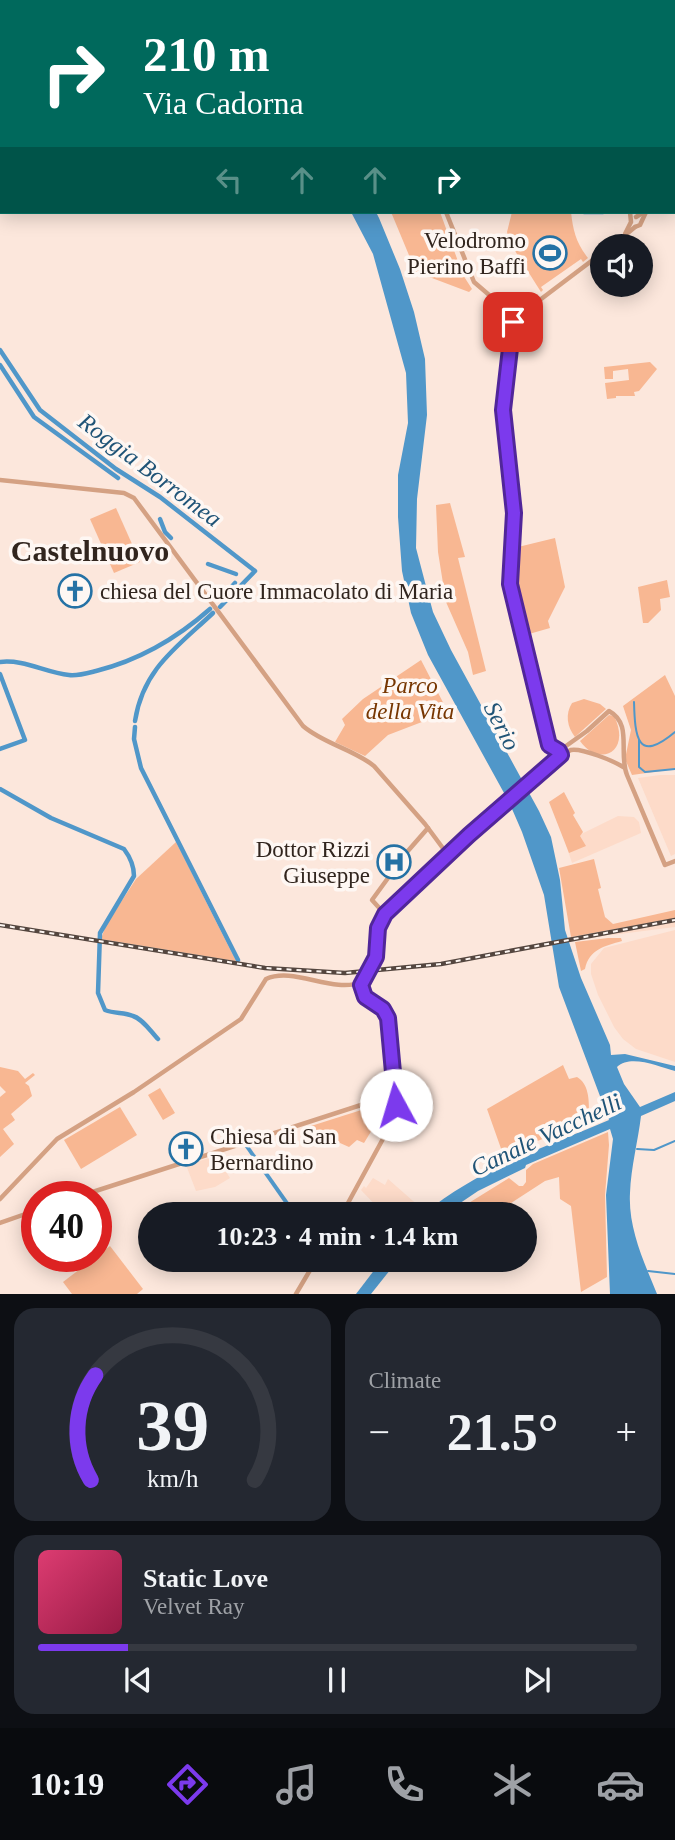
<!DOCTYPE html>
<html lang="en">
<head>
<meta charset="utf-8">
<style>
	body { margin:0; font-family:Georgia,serif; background:#242831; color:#f1f3f6; height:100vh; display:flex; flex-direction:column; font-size:26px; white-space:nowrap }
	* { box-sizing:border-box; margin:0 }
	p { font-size:23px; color:#9ea1a6 }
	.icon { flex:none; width:38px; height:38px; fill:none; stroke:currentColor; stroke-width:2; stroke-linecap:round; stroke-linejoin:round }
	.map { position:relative; height:1294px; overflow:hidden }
	.drawer { display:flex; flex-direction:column; gap:14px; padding:14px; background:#0d0f14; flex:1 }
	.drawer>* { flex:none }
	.guide { position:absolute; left:0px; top:0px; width:676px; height:214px; box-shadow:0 4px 18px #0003; background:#00695c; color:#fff; overflow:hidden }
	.fabs { position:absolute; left:590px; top:234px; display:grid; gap:14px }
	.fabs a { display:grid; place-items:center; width:63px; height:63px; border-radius:50%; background:#171b24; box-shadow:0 4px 18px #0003; font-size:35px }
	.speed { position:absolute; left:21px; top:1181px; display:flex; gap:14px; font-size:35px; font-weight:700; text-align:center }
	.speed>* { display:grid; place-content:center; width:91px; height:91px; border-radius:50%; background:#171b24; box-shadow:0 4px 18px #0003; line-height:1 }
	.speed .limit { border:10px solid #d22; background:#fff; color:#111 }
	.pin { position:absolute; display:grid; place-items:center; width:60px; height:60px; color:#fff; margin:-30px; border-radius:14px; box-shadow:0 4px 10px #0006 }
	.me { position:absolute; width:77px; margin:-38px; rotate:354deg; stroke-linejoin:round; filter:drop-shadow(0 0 5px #0008) }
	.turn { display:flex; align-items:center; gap:24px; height:147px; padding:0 28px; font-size:32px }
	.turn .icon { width:91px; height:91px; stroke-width:2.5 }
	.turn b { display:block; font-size:49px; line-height:60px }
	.lanes { display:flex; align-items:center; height:66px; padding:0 28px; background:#0003; justify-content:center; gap:35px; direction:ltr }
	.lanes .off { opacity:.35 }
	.big { font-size:52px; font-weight:700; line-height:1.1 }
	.drawer .card { flex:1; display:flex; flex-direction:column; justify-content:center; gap:10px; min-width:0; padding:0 24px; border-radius:21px; background:#242831 }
	.drawer .dial { align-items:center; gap:0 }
	.dial svg { height:182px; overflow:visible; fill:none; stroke:#363941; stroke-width:7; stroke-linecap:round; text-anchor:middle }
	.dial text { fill:#f1f3f6; stroke:none }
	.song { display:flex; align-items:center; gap:21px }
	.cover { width:84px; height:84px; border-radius:10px; background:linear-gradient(135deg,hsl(340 70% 55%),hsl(340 70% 35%)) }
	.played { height:7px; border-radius:4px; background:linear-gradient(90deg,#7c3aed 15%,#363941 15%) }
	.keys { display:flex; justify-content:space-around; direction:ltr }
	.heat { display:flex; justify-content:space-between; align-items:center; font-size:38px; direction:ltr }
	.drawer .tiles { flex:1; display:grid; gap:14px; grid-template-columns:1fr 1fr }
	.card:last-child { grid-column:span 2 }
	.trip { position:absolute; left:138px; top:1202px; width:399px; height:70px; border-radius:35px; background:#171b24; box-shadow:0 4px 18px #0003; font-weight:700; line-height:70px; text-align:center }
	.tabs { display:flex; height:112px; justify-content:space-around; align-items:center; background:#090b0e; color:#9ea1a6 }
	.tabs .icon { width:49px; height:49px }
	.tabs .current { color:#7c3aed }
	.tabs b { font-size:32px; color:#f1f3f6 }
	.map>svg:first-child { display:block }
	.built { fill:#fddbc9 }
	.green { fill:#f8b792 }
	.water { fill:#5097c9 }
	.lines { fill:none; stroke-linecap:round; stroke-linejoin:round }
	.stream { stroke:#5097c9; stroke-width:2 }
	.canal { stroke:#5097c9; stroke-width:4.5 }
	.minor { stroke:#d4a183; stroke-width:4.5 }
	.major { stroke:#b85d1a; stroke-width:5 }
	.rail-casing { stroke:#54463f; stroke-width:4.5 }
	.rail { stroke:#fef7f3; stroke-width:2; stroke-dasharray:5; stroke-linecap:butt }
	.route-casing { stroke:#51269a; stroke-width:18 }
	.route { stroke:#7c3aed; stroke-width:12 }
	.labels { text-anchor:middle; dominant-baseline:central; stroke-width:7; stroke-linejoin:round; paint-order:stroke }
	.poi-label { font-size:23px; fill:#31251e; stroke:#fef7f3; text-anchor:end }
	.park-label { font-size:23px; font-style:italic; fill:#773601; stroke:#fef7f3 }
	.water-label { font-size:24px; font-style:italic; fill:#205477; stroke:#fef7f3 }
	.district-label { font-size:30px; font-weight:bold; fill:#31251e; stroke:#fef7f3 }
</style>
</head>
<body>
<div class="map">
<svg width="675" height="1294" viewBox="0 0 675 1294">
	<rect width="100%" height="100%" fill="#fce7dc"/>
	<g class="built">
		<path d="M660 775H675V854L671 856 638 778Z"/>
		<path d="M618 816 634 817 639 822 641 833 572 863 565 842Z"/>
		<path d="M675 918V927L612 935 611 931Z"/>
		<path d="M675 930V1062L636 1049 623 1039 614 1027 598 995 591 974V964L604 948Z"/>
		<path d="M216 1156 230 1178 215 1187 196 1191 186 1165Z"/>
		<path d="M373 1178 385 1185 388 1179 421 1208 415 1214H384L361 1190 364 1186 366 1188Z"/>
	</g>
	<g class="green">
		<path d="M391 212H440L463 275 472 289 469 292 416 272Z"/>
		<path d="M512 212H571C573 230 576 243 588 258L583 262 581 259 541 287 543 290 541 292 510 243 507 232Z"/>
		<path d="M650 362 657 369 639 391 634 392 635 396H616V398L607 399 605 383 629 380 628 369 613 371V379H605L604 367Z"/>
		<path d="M450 503 465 557 458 558 486 671 473 675 468 652 446 602 438 552 436 505Z"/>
		<path d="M116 508 140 562 114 573 90 519Z"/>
		<path d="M555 538 565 587 548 621 550 628 529 634 527 629H525L514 589 518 547Z"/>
		<path d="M667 580 670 597 660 599 661 610 648 623H643L638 587Z"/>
		<path d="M421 660 448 712 388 735 365 756 335 742 345 725 342 719 363 699Z"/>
		<path d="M665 675 675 696V769L632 775 625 759 631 730 623 706Z"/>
		<path d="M584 699 600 704 606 709 575 737C567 727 565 714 572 703Z"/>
		<path d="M609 715 614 716C632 752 599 768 580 741Z"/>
		<path d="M564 792 575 813 573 815 583 832 580 836 586 846 569 853 549 802Z"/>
		<path d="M176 842 236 961 101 939 106 925 136 879Z"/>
		<path d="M594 859 601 888 598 889 605 917 613 924 675 910V918L571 937 559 868Z"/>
		<path d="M608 938H621L622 941C605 946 589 949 585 969L581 971 575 942Z"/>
		<path d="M563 1065 569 1079 577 1077C589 1084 589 1100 589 1112 567 1138 530 1138 504 1157L487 1109Z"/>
		<path d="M0 1067 18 1071 25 1079 33 1073 35 1075 25 1083 29 1086 32 1096 11 1114 15 1120 3 1129 14 1144 0 1157V1097L6 1092 0 1086Z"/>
		<path d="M160 1088 175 1113 163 1120 148 1095Z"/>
		<path d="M374 1106 378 1120 364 1143 357 1140 349 1147 340 1143 338 1146 314 1136 311 1126Z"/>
		<path d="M120 1107 137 1135 81 1169 64 1140Z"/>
		<path d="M608 1132 609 1145 605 1195 607 1277 581 1292 571 1206 560 1199 559 1177 545 1181 494 1214H451L509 1178 519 1186H523L526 1182V1170L533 1164Z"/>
		<path d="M110 1246 143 1289 137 1294H72L63 1282Z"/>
	</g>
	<g class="water">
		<path d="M351 212H376L379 218 400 269 414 312 425 359 427 415 417 499 416 548 426 586 433 612 451 650 539 811 551 837 560 880 565 930 581 978 610 1045 611 1055 625 1054 675 1066V1071C659 1067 631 1054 617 1067L624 1084 640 1107 675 1092V1101L641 1116C638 1141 631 1167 630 1193 628 1228 644 1262 657 1294H610L606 1195 613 1139 610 1129 526 1165 525 1168 478 1191 444 1214H424C477 1169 546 1147 609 1120L559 987 544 895 522 832 509 802 428 655 411 613 402 571 398 517V475L408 423 406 373 373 254Z"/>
		<path d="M249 1146 297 1214H292L245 1147Z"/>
		<path d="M382 1260H398L371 1294H356Z"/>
	</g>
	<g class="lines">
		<g class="stream">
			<path d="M634 702C635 737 637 764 675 732"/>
			<path d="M639 740V767L645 772 675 769"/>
			<path d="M637 1149 654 1150 675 1141"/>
			<path d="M648 1271 675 1274"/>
		</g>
		<g class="canal">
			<path d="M272 0 273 2"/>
			<path d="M584 212H603"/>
			<path d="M0 350 40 410 116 469 160 497 255 571 220 607"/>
			<path d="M0 365 34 417 118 478"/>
			<path d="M160 519 165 532 171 538"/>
			<path d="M208 564 236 574"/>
			<path d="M225 594 235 583"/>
			<path d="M0 662C24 659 46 673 69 675 78 676 88 673 96 671 140 660 176 639 210 609"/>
			<path d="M0 674 25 740 0 749"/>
			<path d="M135 721C143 669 177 647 213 613"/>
			<path d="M135 727 134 739 141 768 238 960"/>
			<path d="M0 789 51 818 124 849C130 857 134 866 134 876L100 933 98 993 105 1010C115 1014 124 1012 133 1016 143 1019 151 1032 158 1039"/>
		</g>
		<g class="minor">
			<path d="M369 0 370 2"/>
			<path d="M544 0 545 2"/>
			<path d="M674 133 675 131"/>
			<path d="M674 199 675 198"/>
			<path d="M446 212 474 282 516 318"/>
			<path d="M636 217 644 212"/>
			<path d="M635 227 640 225 646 212"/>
			<path d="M625 234 631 222 630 212"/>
			<path d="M611 247 635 227"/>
			<path d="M0 480 124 493 134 498 303 726C324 744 353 749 374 766L425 824 445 851"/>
			<path d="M559 751 587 731 609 711C633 724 618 753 627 775L665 865 675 861"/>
			<path d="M553 755 510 584 514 513 503 410 511 339 516 318 602 253"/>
			<path d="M561 756C564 754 568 751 571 750 582 748 614 761 623 767"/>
			<path d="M451 854 469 835 558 759"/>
			<path d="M437 863 445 854 446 849 460 842"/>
			<path d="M382 911 372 900 407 852 428 828"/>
			<path d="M378 927C385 905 431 871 450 855"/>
			<path d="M77 1197 395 1094"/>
			<path d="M0 1199 57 1139 134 1092 241 1019 266 979C294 966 332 994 362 982"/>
			<path d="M342 1214 396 1115 388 1018 383 1008 365 997 361 985 377 952V918L391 903 404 895"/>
			<path d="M0 1223 37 1210"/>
			<path d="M296 1294 316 1260"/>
		</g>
		<g class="major">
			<path d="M98 2 100 0"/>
			<path d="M0 124 2 122"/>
		</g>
		<defs>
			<path id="rail" d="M0 925 265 968 345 973 441 964 675 920"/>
		</defs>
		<use href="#rail" class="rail-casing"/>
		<use href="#rail" class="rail"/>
	</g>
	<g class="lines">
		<defs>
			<path id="route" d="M396 1105 388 1018 383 1009 365 997 361 985 376 957 378 928 385 914 469 835 561 755 559 751 549 745 510 584 514 513 503 410 513 322"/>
		</defs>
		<use href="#route" class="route-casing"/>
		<use href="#route" class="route"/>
	</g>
	<defs>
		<symbol id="stadium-ring" viewBox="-11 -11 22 22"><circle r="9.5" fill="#fef7f3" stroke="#2572a5" stroke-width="1.5"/><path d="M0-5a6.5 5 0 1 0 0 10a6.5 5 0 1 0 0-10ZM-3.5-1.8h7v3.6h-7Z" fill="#2572a5"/></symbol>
		<symbol id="church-ring" viewBox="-11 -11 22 22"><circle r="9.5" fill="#fef7f3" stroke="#2572a5" stroke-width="1.5"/><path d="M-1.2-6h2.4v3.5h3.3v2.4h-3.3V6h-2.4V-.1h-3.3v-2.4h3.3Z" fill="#2572a5"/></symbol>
		<symbol id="hospital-ring" viewBox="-11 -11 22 22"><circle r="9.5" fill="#fef7f3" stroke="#2572a5" stroke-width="1.5"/><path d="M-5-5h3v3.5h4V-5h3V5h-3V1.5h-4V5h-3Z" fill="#2572a5"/></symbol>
	</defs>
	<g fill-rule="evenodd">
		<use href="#stadium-ring" x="531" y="234" width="38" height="38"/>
		<use href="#church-ring" x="56" y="572" width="38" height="38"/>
		<use href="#hospital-ring" x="375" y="843" width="38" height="38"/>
		<use href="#church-ring" x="167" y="1130" width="38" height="38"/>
	</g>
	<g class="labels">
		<g class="poi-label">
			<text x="526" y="240">Velodromo<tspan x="526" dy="26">Pierino Baffi</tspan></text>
			<text x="100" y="591" text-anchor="start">chiesa del Cuore Immacolato di Maria</text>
			<text x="370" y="849">Dottor Rizzi<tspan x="370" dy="26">Giuseppe</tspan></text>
			<text x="210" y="1136" text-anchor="start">Chiesa di San<tspan x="210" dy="26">Bernardino</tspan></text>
		</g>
		<g class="park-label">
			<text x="410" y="685">Parco<tspan x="410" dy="26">della Vita</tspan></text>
		</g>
		<g class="water-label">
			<text transform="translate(150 470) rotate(37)">Roggia Borromea</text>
			<text transform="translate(502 726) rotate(63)">Serio</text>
			<text transform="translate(546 1135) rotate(-25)">Canale Vacchelli</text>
		</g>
		<g class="district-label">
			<text x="90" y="550">Castelnuovo</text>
		</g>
	</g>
</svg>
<div class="fabs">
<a><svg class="icon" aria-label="sound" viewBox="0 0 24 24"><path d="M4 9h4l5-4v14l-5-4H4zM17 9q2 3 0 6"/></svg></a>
</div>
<div class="speed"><div class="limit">40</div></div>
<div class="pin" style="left:513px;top:322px;background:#d93025"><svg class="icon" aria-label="arrive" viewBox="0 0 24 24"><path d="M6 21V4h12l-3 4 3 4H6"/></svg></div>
<svg class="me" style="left:396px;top:1105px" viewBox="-20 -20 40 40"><circle r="19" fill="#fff"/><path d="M0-13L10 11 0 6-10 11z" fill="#7c3aed"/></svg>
<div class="trip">10:23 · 4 min · 1.4 km</div>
<div class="guide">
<div class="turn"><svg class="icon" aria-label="right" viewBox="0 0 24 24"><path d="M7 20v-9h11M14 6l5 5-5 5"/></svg><div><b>210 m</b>Via Cadorna</div></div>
<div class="lanes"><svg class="icon off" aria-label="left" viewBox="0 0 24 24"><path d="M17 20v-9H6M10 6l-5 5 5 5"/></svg><svg class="icon off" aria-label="ahead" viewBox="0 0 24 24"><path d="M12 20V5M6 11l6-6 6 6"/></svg><svg class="icon off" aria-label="ahead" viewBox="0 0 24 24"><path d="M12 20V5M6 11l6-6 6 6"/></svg><svg class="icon" aria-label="right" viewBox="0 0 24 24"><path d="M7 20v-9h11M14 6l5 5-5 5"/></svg></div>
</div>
</div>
<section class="drawer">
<div class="tiles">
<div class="card dial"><svg viewBox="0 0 100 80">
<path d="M14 69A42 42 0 1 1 86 69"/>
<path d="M14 69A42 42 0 0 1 16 23" stroke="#7c3aed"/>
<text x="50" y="56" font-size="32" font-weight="700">39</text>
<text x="50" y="72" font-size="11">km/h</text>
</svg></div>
<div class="card"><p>Climate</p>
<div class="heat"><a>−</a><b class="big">21.5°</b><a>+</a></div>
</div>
<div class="card">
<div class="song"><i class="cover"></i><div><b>Static Love</b><p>Velvet Ray</p></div></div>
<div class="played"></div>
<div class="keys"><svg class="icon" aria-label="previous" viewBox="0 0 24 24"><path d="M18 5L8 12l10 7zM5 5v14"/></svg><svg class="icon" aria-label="pause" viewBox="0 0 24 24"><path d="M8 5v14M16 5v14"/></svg><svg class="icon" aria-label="next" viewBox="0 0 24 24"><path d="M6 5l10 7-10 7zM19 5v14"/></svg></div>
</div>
</div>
</section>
<nav class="tabs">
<b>10:19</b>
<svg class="icon current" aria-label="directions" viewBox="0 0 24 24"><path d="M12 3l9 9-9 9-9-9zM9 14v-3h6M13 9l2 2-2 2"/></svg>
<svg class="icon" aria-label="music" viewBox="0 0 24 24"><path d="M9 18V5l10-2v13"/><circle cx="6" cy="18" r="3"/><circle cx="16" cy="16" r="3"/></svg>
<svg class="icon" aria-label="phone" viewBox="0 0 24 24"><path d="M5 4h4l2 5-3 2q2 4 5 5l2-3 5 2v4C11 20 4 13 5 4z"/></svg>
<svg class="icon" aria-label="climate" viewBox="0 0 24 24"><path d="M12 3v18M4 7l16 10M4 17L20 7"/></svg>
<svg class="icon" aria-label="car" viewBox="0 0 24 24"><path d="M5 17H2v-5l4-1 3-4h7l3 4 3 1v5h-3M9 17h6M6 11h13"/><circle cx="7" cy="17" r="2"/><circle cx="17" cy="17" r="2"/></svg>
</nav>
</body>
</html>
